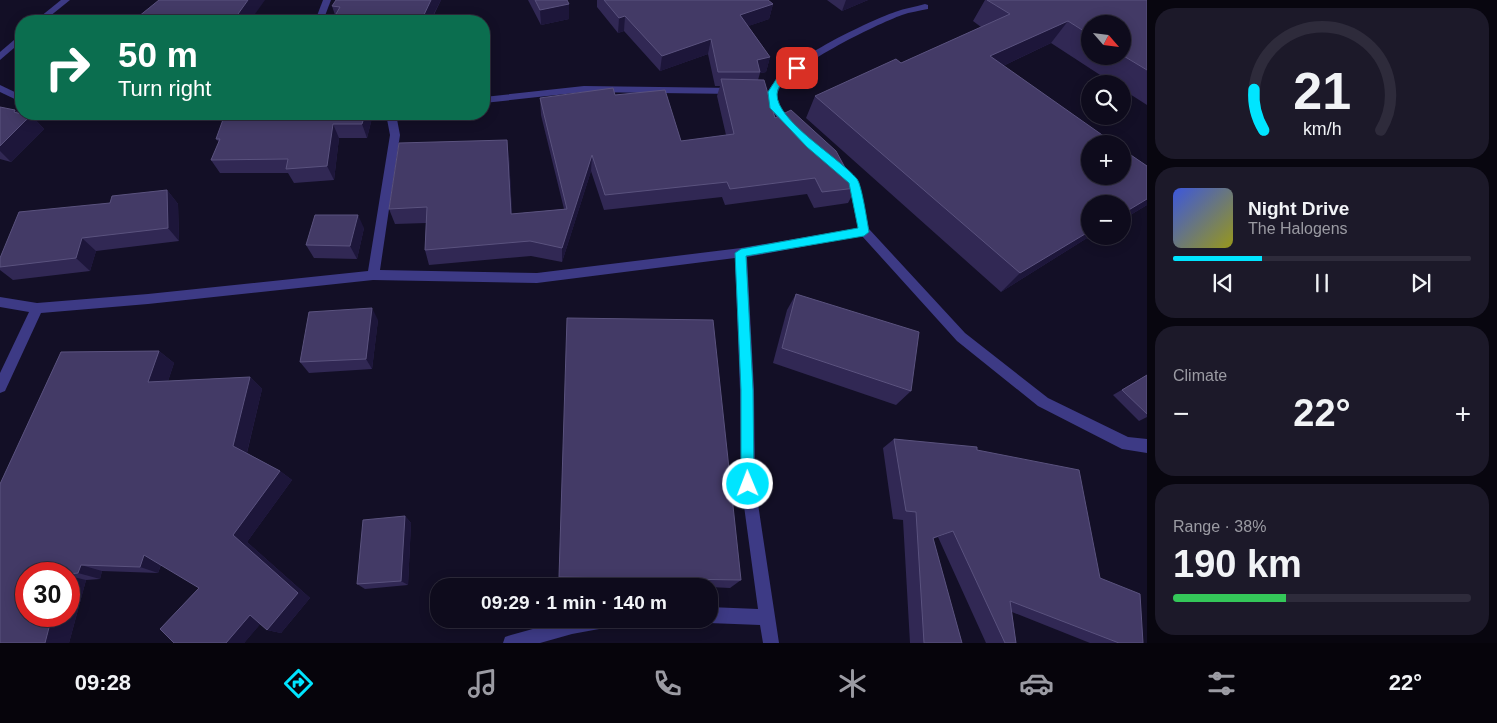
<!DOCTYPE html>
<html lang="en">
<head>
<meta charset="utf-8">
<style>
	body { margin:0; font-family:Helvetica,sans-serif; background:#1c1929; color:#f1f3f6; height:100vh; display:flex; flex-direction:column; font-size:19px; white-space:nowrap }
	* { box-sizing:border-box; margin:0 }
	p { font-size:16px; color:#9b9ba3 }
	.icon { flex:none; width:28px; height:28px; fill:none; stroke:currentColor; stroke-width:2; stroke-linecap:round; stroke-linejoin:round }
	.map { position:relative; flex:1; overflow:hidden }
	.panel { display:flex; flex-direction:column; gap:8px; padding:8px; background:#08060f; width:350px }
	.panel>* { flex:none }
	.top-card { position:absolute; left:15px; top:15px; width:475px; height:105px; border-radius:20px; box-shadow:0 2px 12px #0003,0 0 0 1px #2e2b3b; background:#0b6e4f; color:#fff; overflow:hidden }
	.needle { width:32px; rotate:118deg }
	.controls { position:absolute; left:1081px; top:15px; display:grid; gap:10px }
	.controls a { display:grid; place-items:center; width:50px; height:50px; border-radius:50%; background:#0e0b1c; box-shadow:0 2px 12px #0003,0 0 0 1px #2e2b3b; font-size:25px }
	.speed { position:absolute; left:15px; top:562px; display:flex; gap:10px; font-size:25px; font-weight:700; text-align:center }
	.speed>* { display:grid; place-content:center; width:65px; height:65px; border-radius:50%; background:#0e0b1c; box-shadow:0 2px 12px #0003,0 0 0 1px #2e2b3b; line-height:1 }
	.speed .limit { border:8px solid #d22; background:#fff; color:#111 }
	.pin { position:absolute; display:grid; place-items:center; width:42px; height:42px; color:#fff; margin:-21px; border-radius:10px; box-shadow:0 2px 8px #0006 }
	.me { position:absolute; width:55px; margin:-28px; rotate:359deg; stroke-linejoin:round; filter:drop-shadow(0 0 4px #0008) }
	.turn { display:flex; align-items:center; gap:18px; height:105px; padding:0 20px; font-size:22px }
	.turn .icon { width:65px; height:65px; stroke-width:2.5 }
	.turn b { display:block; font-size:35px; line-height:42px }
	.big { font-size:38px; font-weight:800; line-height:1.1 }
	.panel .card { flex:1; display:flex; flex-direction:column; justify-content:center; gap:8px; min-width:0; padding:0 18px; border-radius:20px; background:#1c1929 }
	.panel .dial { align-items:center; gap:0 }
	.dial svg { height:130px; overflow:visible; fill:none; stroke:#2e2b3b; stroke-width:7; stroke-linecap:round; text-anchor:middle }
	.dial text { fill:#f1f3f6; stroke:none }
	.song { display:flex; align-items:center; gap:15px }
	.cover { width:60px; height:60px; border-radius:8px; background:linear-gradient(135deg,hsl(230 70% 55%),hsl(60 70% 35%)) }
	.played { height:5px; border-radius:2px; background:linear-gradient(90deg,#00e5ff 30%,#2e2b3b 30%) }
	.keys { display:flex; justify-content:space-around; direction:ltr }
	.heat { display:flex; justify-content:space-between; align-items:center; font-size:28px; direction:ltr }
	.charge { height:8px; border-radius:4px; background:linear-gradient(90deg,#34c759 38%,#2e2b3b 0) }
	.trip { position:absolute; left:430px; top:578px; width:288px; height:50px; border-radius:20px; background:#0e0b1c; box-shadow:0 2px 12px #0003,0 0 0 1px #2e2b3b; font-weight:800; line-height:50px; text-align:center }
	.tab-bar { display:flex; height:80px; justify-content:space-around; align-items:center; background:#06040b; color:#9b9ba3 }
	.tab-bar .icon { width:35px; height:35px }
	.tab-bar .active { color:#00e5ff }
	.tab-bar b { font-size:22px; color:#f1f3f6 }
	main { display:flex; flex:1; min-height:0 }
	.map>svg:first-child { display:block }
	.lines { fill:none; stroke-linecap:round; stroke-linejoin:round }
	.minor { fill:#3d3a85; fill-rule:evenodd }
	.wall { fill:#312854; fill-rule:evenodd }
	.shaded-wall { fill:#1d163a }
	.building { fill:#433a66; stroke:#5a527e }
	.route { fill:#00e5ff; stroke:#0095a6 }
</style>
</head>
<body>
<main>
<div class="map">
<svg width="1147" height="643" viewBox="0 0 1147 643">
	<rect width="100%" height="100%" fill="#130f26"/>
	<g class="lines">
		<g class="minor">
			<path d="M61 0H70L44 21H35Z"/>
			<path d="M323 0H331L323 21H315Z"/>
			<path d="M925 4 928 5V9C919 11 910 12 902 15 877 24 786 68 778 92 773 105 788 116 797 123V129H789C781 120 768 111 767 98 767 68 869 21 895 12 905 8 915 7 925 4Z"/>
			<path d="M21 34V42L0 60V52Z"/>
			<path d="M0 85 21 95V102L0 92Z"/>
			<path d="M584 86 735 88 740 91 735 94 584 92 484 103V97Z"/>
			<path d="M386 114H396L400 135 380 270 537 273 741 248 858 228 849 184 836 170 841 166 845 167 859 182 869 229 965 333 1048 398 1128 437 1147 439V453L1122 449 1038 406 957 341 862 236 747 257 754 390 755 484 779 643H763L760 625 709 623 703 619H709V607L758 609 741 484 740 390 735 258 537 283 373 280 148 304 41 313 5 391 0 393V373L29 312 0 307V297L37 303 148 294 368 271 390 135Z"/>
			<path d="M569 619H618L616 625 610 627 572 634 540 643H503L505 637 511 635Z"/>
		</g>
	</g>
	<g class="wall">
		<path d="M441 0 432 19 454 20V21H332L335 15 332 6Z"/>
		<path d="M528 0H567L569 4V19L541 25Z"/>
		<path d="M597 0H768L773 4 769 19 748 26 770 57 766 72 760 73 758 80 775 118 856 188 848 203 814 208 807 194 725 205 722 197 604 210 591 171 562 262 531 256 429 265 425 250 426 223 395 224 389 209 509 156 512 214 564 209 541 115 540 98 615 95 681 141 726 135 717 96 720 86H715L708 54 660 71 624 31 618 33 597 7Z"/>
		<path d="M827 0H868L842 11Z"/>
		<path d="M985 0H1147V105L1122 89V84H1114L1051 43 1003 66 1147 166V205L1122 220V204H1090V236H1096L1090 240 1087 238 1001 292 806 118 815 96 901 63 981 27 973 21ZM1090 24H1122V56H1090Z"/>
		<path d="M21 36V46L16 40Z"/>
		<path d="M0 107 15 110 18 112 31 115 44 129 11 162 0 159Z"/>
		<path d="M373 114 367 138H339L334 180 294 183 288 173H220L211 160 219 142 216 139Z"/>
		<path d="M167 190 178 204 179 241 96 251 90 271 13 280 0 270V258L110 203Z"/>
		<path d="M364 228 357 259 314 258 306 245Z"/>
		<path d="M796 294 911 391 896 405 773 363 787 310Z"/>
		<path d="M378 320 372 369 309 373 300 362Z"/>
		<path d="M159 351 174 363 168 381 250 377 262 389 247 453 280 471 292 480 247 542 310 598 281 633 267 630 260 624 244 643H174L160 629 199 588 161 565 158 573 102 571 100 579 86 580 69 643H0V484L61 352ZM26 574H69V616H26Z"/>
		<path d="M1147 375V417L1139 421 1113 395Z"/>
		<path d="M894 439 977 450 1100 578 1143 643H1090L1012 612 1016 643H986L938 537 933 539 962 643H910L903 520 893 519 883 448Z"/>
		<path d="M405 516 411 523 408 585 365 589 357 584Z"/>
		<path d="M559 577 741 580 730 588 709 587V586H645L560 585Z"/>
	</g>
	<g class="shaded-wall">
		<path d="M248 0H265L250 21H233Z"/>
		<path d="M431 0H441L430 21 422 19Z"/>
		<path d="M846 0H868L842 11Z"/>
		<path d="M569 4V19L541 25 540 10Z"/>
		<path d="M773 4 769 19 737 30 740 15Z"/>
		<path d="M625 16 624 31 618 33 619 18Z"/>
		<path d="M1068 21 1051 43 975 79 990 56Z"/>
		<path d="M711 39 708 54 660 71 662 56Z"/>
		<path d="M770 57 766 72 760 73 757 60Z"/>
		<path d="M15 110 26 121 31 115 44 129 11 162 0 151V146L14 112Z"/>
		<path d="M365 114H373L367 138 362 124Z"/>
		<path d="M333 124 339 138 334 180 327 166Z"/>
		<path d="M507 140 509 156 513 229 511 214Z"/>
		<path d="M592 155 591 171 562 262V248Z"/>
		<path d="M167 190 178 204 179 241 168 228Z"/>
		<path d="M1147 199V205L1122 220V214Z"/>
		<path d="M358 215 364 228 357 259 350 246Z"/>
		<path d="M1090 231V236L1087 238 1001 292 1020 273Z"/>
		<path d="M82 238 96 251 90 271 76 258Z"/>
		<path d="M372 308 378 320 372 369 366 359Z"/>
		<path d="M159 351 174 363 164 393 148 382Z"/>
		<path d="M250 377 262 389 246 456 233 446Z"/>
		<path d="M280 471 292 480 247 542 310 598 281 633 267 630 233 535Z"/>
		<path d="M405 516 411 523 408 585 401 581Z"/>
		<path d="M953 531 938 537 919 544 933 538Z"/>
		<path d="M144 555 162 561 158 573 140 567Z"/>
		<path d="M81 565 102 571 100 579 78 573Z"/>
		<path d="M69 576 86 580 69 643H45L52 616H69Z"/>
		<path d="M250 615 265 619 244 643H226Z"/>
	</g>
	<g class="building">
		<path d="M159 0H248L233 21H133Z"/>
		<path d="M336 0H431L422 19 454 20V21H332L340 7 332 6Z"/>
		<path d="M535 0H567L569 4 540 10Z"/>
		<path d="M604 0H768L773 4 740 15 770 57 757 60 760 72H718L711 39 662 56 625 16 619 18Z"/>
		<path d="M987 0H1147V70L1122 55V24H1090V35L1068 21 990 56 1115 144H1090V176H1122V149L1147 166V199L1122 214V204H1090V231L1020 273 815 96 896 59 901 63 1010 14Z"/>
		<path d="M51 17 64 21H44Z"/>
		<path d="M21 36V42L16 40Z"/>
		<path d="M721 79 764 80 775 118 791 110 836 151 856 188 822 192 815 178 730 189 727 182 605 195 592 155 562 248 530 241 425 250 427 207 389 209 399 143 507 140 511 214 567 209 540 98 613 88 615 95 665 90 681 141 734 134Z"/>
		<path d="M0 107 15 110 14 112 21 114 31 115 0 146Z"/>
		<path d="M225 114H365L362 124H333L327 166 286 169 288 159 211 160 220 139H216Z"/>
		<path d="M167 190 168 228 82 238 76 258 0 267V258L19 212 110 203 112 196Z"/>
		<path d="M315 215H358L350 246 306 245Z"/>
		<path d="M796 294 919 332 911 391 782 348Z"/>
		<path d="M372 308 366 359 300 362 309 312Z"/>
		<path d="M567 318 713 320 741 580 559 577Z"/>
		<path d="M159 351 148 382 250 377 233 446 280 471 233 535 298 593 267 630 250 615 226 643H174L160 629 199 588 144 555 140 567 81 565 78 573 69 574H26V616H52L45 643H0V484L61 352Z"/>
		<path d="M1147 375V414L1122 390Z"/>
		<path d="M894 439 977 447V450L1079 470 1100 578 1140 594 1143 643H1119L1010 601 1016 643H1005L953 531 933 538 962 643H924L916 512 906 511Z"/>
		<path d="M405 516 401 581 357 584 363 520Z"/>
	</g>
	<path class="route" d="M797 65 800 66V69C791 75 778 82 777 94 776 121 840 158 857 179 862 186 867 221 869 232L864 236 746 256 753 390 754 484 753 489 748 491 743 489 741 484V390L735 253 741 249 858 228 849 183 807 147 770 108 768 92 777 78Z"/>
</svg>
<div class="controls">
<a><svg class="needle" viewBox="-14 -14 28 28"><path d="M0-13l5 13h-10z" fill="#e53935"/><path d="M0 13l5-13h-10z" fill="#9b9ba3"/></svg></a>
<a><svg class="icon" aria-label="search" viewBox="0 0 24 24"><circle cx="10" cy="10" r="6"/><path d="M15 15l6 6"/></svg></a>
<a>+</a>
<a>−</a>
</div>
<div class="speed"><div class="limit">30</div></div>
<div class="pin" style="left:797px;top:68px;background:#d93025"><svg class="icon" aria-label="arrive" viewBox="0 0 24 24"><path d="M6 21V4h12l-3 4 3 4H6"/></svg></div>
<svg class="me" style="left:748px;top:484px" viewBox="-20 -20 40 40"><circle r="17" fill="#00e5ff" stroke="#fff" stroke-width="3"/><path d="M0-11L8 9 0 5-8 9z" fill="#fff"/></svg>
<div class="trip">09:29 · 1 min · 140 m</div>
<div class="top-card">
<div class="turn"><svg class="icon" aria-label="right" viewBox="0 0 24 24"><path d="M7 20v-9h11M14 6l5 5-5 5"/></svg><div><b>50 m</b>Turn right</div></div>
</div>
</div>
<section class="panel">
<div class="card dial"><svg viewBox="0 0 100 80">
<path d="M14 69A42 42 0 1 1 86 69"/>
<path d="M14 69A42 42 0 0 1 8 44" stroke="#00e5ff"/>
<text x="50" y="56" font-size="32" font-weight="700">21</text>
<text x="50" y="72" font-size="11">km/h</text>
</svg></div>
<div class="card">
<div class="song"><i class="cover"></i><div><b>Night Drive</b><p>The Halogens</p></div></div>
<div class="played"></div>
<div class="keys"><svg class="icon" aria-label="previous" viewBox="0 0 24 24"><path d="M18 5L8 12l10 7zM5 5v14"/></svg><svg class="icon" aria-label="pause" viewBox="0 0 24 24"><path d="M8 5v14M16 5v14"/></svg><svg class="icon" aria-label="next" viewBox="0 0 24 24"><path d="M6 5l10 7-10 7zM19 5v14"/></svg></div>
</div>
<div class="card"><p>Climate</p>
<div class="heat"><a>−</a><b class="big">22°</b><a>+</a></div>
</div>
<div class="card"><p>Range · 38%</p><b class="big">190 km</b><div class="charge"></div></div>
</section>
</main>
<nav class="tab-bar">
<b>09:28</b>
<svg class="icon active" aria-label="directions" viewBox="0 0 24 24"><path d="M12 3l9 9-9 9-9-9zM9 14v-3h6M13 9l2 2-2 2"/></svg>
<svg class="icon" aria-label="music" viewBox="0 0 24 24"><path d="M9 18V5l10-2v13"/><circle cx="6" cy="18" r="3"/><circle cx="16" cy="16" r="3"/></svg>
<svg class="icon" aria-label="phone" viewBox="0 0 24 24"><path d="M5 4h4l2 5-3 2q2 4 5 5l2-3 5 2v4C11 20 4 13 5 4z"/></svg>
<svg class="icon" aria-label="climate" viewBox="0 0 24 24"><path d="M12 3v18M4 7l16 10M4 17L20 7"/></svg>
<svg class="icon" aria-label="car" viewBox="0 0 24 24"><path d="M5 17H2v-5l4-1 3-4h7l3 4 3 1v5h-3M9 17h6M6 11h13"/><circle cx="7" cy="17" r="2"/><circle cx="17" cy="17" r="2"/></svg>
<svg class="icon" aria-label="filters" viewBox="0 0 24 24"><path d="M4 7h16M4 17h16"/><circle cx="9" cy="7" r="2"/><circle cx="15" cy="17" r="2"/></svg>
<b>22°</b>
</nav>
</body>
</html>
